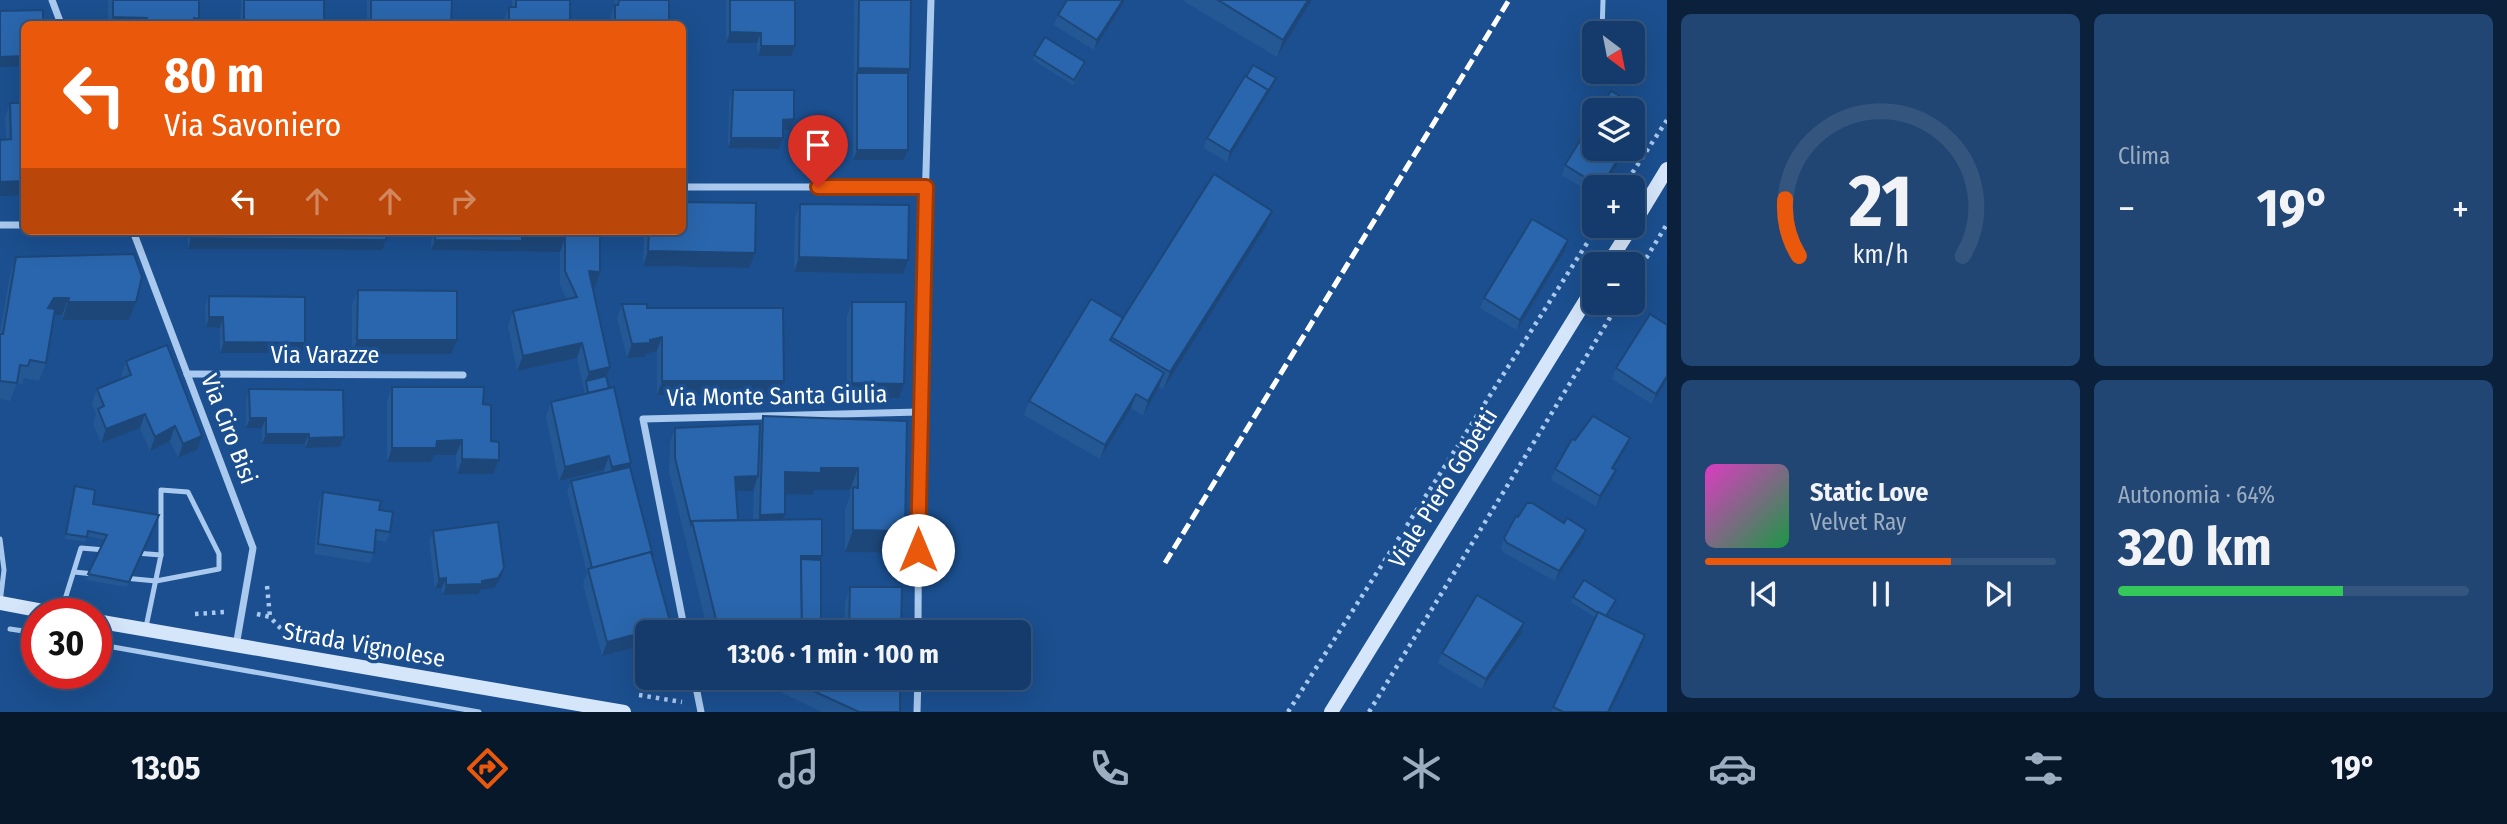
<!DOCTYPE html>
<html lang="it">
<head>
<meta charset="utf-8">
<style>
	body { margin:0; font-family:"Fira Sans Condensed",sans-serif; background:#214673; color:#f1f3f6; height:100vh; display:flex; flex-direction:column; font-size:26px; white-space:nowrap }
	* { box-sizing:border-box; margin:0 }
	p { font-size:23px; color:#9dadc1 }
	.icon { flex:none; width:38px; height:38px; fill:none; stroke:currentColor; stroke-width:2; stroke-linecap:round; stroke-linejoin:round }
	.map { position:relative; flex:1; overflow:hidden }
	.details { display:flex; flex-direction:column; gap:14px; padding:14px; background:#0b203b; width:840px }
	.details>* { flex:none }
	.guide { position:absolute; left:21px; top:21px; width:665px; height:214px; border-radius:10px; box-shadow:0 7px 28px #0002,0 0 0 2px #33557e; background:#ea580c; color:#fff; overflow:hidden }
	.needle { width:46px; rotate:148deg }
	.tools { position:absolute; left:1582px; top:21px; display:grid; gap:14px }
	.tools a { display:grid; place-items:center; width:63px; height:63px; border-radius:10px; background:#143b6b; box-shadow:0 7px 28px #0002,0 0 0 2px #33557e; font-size:35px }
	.speed { position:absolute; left:21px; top:598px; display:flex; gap:14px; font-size:35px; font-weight:700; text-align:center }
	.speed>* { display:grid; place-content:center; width:91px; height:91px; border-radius:50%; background:#143b6b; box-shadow:0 7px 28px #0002,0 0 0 2px #33557e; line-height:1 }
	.speed .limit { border:10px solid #d22; background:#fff; color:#111 }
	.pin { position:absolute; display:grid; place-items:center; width:60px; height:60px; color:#fff; margin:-72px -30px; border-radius:50% 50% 50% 0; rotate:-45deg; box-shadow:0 0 7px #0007 }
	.pin .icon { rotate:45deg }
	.me { position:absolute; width:77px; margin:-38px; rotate:0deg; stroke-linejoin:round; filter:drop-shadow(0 0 5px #0008) }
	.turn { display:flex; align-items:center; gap:24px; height:147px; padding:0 28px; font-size:32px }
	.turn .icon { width:91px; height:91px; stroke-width:2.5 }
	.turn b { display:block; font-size:49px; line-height:60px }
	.lanes { display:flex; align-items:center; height:66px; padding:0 28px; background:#0003; justify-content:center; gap:35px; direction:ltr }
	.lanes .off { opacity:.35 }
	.big { font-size:52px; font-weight:700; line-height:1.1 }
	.details .widget { flex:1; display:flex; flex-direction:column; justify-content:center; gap:10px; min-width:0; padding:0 24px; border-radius:10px; background:#214673 }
	.details .dial { align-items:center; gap:0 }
	.dial svg { height:182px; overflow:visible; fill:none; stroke:#33557e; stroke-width:7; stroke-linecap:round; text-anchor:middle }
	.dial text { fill:#f1f3f6; stroke:none }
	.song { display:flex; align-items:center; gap:21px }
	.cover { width:84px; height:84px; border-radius:10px; background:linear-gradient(135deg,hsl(310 70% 55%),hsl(140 70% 35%)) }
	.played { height:7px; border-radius:4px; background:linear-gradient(90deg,#ea580c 70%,#33557e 70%) }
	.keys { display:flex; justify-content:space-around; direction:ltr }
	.heat { display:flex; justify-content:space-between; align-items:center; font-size:38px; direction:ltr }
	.charge { height:10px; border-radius:5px; background:linear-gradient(90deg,#34c759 64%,#33557e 0) }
	.details .tiles { flex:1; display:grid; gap:14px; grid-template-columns:repeat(2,1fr) }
	.trip { position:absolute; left:635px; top:620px; width:396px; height:70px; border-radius:10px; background:#143b6b; box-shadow:0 7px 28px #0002,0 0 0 2px #33557e; font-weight:700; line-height:70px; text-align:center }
	.dock { display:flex; height:112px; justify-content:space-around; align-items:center; background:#08182b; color:#9dadc1 }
	.dock .icon { width:49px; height:49px }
	.dock .active { color:#ea580c }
	.dock b { font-size:32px; color:#f1f3f6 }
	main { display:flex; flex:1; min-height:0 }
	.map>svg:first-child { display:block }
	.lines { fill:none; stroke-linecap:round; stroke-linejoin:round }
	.path { stroke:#a9c9ee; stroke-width:4.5; stroke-dasharray:3.5 5; stroke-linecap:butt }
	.service { stroke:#a9c9ee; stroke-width:5 }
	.minor { stroke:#a9c9ee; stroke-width:7 }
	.secondary { stroke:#d6e6fa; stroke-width:14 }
	.rail { stroke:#fff; stroke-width:5; stroke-dasharray:12 5; stroke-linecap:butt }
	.wall { fill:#245895; fill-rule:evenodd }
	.shaded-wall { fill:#1d4779 }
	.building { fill:#2a66ad; stroke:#1d4779; stroke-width:2 }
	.route-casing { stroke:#983908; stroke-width:18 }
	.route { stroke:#ea580c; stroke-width:12 }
	.labels { text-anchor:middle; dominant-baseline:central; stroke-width:7; stroke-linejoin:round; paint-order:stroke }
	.street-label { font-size:24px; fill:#fff; stroke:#1b4f8f }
</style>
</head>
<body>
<main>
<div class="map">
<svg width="1667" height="712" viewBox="0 0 1667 712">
	<rect width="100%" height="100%" fill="#1b4f8f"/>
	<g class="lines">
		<g class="path">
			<path d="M1623 187 1667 120"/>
			<path d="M1633 280 1667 224"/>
			<path d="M267 586 270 617"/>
			<path d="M195 614 225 612"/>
			<path d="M257 614 270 617 284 632"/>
			<path d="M639 695 682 702"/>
			<path d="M1288 712 1598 226"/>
			<path d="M1369 712 1619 303"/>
		</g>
		<g class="service">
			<path d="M1602 33 1603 0"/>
			<path d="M0 539 4 570 0 603"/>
			<path d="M136 553 161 555 146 627"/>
			<path d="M74 572 94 574"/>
			<path d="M124 578 156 581 219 569V554L188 492 161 490V555"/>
			<path d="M61 612 81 548 105 550"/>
			<path d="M10 629 37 633"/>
			<path d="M96 644 479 712"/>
		</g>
		<g class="minor">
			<path d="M52 0 61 24"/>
			<path d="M682 187H926"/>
			<path d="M0 225H24"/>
			<path d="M133 231 253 548 236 646"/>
			<path d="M187 374 463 375"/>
			<path d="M685 632 643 419 919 412"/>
			<path d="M918 632 919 412 931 0"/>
			<path d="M694 677 701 712"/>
			<path d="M917 712 918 677"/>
		</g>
		<g class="secondary">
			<path d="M1633 225 1667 169"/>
			<path d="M1608 264 1632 226"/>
			<path d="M0 603 59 614"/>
			<path d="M96 621 624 712"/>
			<path d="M1331 712 1594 287"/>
		</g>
		<path class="rail" d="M1165 563 1509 0"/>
	</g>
	<g class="wall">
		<path d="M108 0H199L196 24H108Z"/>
		<path d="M241 0H324V24H240Z"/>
		<path d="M367 0H452L451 24H367Z"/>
		<path d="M512 0H570V24H505V17L509 7H512Z"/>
		<path d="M615 0H669V24H611V15L615 5Z"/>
		<path d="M726 0H795L791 56H758L757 43H726Z"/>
		<path d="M854 0H911L910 69 908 73V150L904 160H853Z"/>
		<path d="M1182 0H1312L1277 57Z"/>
		<path d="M1123 4 1094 50 1054 25 1058 15Z"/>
		<path d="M1034 55 1085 62 1084 67 1073 85 1033 60Z"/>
		<path d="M1276 78 1274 84 1227 162 1204 148 1207 138Z"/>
		<path d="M733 90 790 130H783V138L779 149 728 148 729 100Z"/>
		<path d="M10 103 24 195 6 139 5 117Z"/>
		<path d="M1627 149 1603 187H1594V195L1562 175 1565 165Z"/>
		<path d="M800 204 903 274 794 272 795 218Z"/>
		<path d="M1265 228 1163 390 1159 387 1143 416 1131 408 1100 459 1024 415 1029 401 1123 318Z"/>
		<path d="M188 231H386V240L382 250 188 249Z"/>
		<path d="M432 231H600L595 287 592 286 606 376 629 467 648 632V644L602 656 583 584 587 573 567 491 571 481 605 473 604 470 559 481 546 417 551 402 585 394 577 358 517 371 508 326 513 311 567 299 560 285V252L431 250Z"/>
		<path d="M644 231H682L749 268 643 266Z"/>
		<path d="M1565 251 1517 330 1480 308 1484 298Z"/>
		<path d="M16 257 136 302 129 320H62V315L54 316 46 363 39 381 24 378 22 384 17 383 10 401 0 399V332L10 275Z"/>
		<path d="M358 290 451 354H352V304Z"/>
		<path d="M209 296 305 343 302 353H220V328L206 327 205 306Z"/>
		<path d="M852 302 904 384 899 398H847V316Z"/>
		<path d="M622 304 647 308 784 381 779 395H657V351L646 354 645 357 627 358 617 318Z"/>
		<path d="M126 361 197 450 178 458 170 441 150 451 140 428 101 443 93 424 96 414 92 403 97 389 122 379 121 376Z"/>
		<path d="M1616 368 1667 380 1652 404 1612 379Z"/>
		<path d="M392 387 483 404 491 441 499 460 493 474H457L456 455H434L431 462H387V401Z"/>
		<path d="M249 389 344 437 340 447 305 448V444H262V428H246V400Z"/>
		<path d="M763 416 907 421 897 553 845 552V510L850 496V490H814L813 495 785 494 783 519 821 560V621L841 632H708L669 472 670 443 675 428 760 424ZM754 489 753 520H738L736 491H753Z"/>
		<path d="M1626 448 1614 469 1612 480 1596 506 1551 480 1555 469Z"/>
		<path d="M75 486 93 504 159 515 127 587 86 580 105 540 87 536 85 542 65 539 73 492Z"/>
		<path d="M323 492 379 510 390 532 386 542 375 540 374 553 370 563 314 554 319 502Z"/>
		<path d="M1564 523 1586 530 1583 540 1555 581 1504 553 1501 548 1504 538Z"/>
		<path d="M433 531 501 578 494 588 480 590 479 594 443 595 442 588 435 589 429 541Z"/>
		<path d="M850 587 901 632H844L845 602Z"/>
		<path d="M1573 597 1614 605 1607 616 1640 650 1610 712H1551L1596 618 1571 602Z"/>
		<path d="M1524 623 1521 634 1482 689 1438 663 1442 653Z"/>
		<path d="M719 677H900V712H822L778 691Z"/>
	</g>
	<g class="shaded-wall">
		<path d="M1123 0H1124L1123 4 1094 50 1097 40Z"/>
		<path d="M1308 0H1312L1277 57 1283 40Z"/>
		<path d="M113 17 147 18 145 24H110Z"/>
		<path d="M730 32 761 33 757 43H726Z"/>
		<path d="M761 46H795L791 56H758Z"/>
		<path d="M24 56V66L0 67V57Z"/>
		<path d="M858 68 910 69 905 83 857 73 853 83Z"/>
		<path d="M1276 78 1274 84 1227 162 1230 152 1268 90Z"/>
		<path d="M1647 112 1643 122 1633 139V135Z"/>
		<path d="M794 119 790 130H779L783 120Z"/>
		<path d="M731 138H783L779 149 728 148Z"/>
		<path d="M1624 149H1627L1603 187H1601Z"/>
		<path d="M857 150H908L904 160H853Z"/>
		<path d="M24 181V195L0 196V182Z"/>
		<path d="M1272 211 1265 228 1163 390 1170 372Z"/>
		<path d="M523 237 565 238 560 252 431 250 435 240 522 241Z"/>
		<path d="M191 238 386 240 382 250 188 249Z"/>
		<path d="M1568 240 1565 251 1517 330 1520 320Z"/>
		<path d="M648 251 755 253 749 268 643 266Z"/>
		<path d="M799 257 908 260 903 274 794 272Z"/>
		<path d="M589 271 600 272 595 287 584 285Z"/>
		<path d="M54 298H69L62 315 48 316V308Z"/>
		<path d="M68 302H136L129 320H62Z"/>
		<path d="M209 317H223L220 328 206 327Z"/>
		<path d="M662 337 657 351 646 354 645 357 627 358 632 344Z"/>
		<path d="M357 340H457L451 354H352Z"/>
		<path d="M224 342 305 343 302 353H220Z"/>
		<path d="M582 343 577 358 517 371 523 356Z"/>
		<path d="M610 367 604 381H586L589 372Z"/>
		<path d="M1164 373 1159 387 1143 416 1148 401Z"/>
		<path d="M1667 376V380L1652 404 1656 394Z"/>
		<path d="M662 381H784L779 395H657Z"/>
		<path d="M852 383 904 384 899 398H847Z"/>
		<path d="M1136 394 1131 408 1100 459 1105 445Z"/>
		<path d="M145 414 140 428 101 443 106 429Z"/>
		<path d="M250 418H266L262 428H246Z"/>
		<path d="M175 426 170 441 150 451 155 437Z"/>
		<path d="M266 434H309L305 444H262Z"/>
		<path d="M202 436 197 450 178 458 183 444Z"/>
		<path d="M344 437 340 447 305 448 309 438Z"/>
		<path d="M1630 438 1626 448 1608 478 1612 468Z"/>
		<path d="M462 440 456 455H434L431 462H387L392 448 437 441Z"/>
		<path d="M609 456 604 470 559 481 565 467Z"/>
		<path d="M462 459 499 460 493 474H457Z"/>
		<path d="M631 463 626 477 607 481 612 467Z"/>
		<path d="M821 468H858L850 490H814L813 495 777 494 785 472Z"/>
		<path d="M1616 470 1612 480 1596 506 1600 496Z"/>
		<path d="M758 476 753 491H730L735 477Z"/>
		<path d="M785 514 776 536 752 537 760 515Z"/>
		<path d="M853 530 905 531 897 553 845 552Z"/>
		<path d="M1586 530 1583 540 1555 581 1559 571Z"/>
		<path d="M801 556H822L816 574H800Z"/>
		<path d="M504 568 501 578 494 588 480 590 479 594 443 595 446 585 482 581Z"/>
		<path d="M446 578 442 588 435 589 439 579Z"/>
		<path d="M1524 623 1521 634 1482 689 1486 679Z"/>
		<path d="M671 625 669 632H648V644L602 656 607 642Z"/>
		<path d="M1645 635 1640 650 1610 712H1608Z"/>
	</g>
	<g class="building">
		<path d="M113 0H199V19L194 18V24H147V18L113 17Z"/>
		<rect x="244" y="0" width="80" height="24"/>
		<path d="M371 0H452L451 24H371Z"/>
		<path d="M516 0H570V24H509V7H516Z"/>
		<path d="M619 0H669V24H615V5H618Z"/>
		<path d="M730 0H795V46H761V33L730 32Z"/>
		<path d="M859 0H911L910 69 858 68Z"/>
		<path d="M1067 0H1123L1097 40 1058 15Z"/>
		<path d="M1218 0H1308L1283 40Z"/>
		<path d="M43 10V24H24V56L0 57V11Z"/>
		<path d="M1045 37 1085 62 1074 80 1034 55Z"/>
		<path d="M1253 65 1276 78 1266 95 1268 90 1246 77Z"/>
		<rect x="857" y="73" width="51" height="77"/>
		<path d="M1245 76 1268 90 1230 152 1207 138Z"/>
		<path d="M733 90H794V119L783 120V138H731Z"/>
		<path d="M1611 91 1647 112 1633 135V110H1599Z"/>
		<path d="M10 103H24V181L0 182V140L11 139Z"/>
		<path d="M1594 118V149H1624L1601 187 1565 165Z"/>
		<path d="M1214 174 1272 211 1170 372 1111 337Z"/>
		<path d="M682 202 756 203 755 253 648 251 649 231H682Z"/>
		<path d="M800 204 909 205 908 260 799 257Z"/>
		<path d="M1532 219 1568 240 1520 320 1484 298Z"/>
		<path d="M191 231H386V240L191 238Z"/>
		<path d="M435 231H522V241L435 240Z"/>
		<path d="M523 231H600V272L589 271 610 367 589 372 582 343 523 356 513 311 577 297 565 271V238L523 237Z"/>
		<path d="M134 254 142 277 136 302H68L69 298H54L48 308 55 309 46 363 30 360 28 366 20 365 17 383 0 381V334H3L16 257Z"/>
		<path d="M358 290 457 291V340H357Z"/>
		<path d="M209 296 305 297V343L224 342 223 317H209Z"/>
		<path d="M1091 299 1123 318 1110 340 1164 373 1148 401 1136 394 1105 445 1029 401Z"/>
		<path d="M852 302H906L904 384 852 383Z"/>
		<path d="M622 304H647V308H783L784 381H662V337L650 340V343L632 344Z"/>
		<path d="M1650 314 1667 325V376L1656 394 1616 368Z"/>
		<path d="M167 345 202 436 183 444 175 426 155 437 145 414 106 429 98 409 104 406 97 389 131 375 126 361Z"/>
		<path d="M606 376 609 388 588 393 586 381Z"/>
		<path d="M392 387H484L483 404 491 405V441L499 442V460L462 459V440L437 441 436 448H392Z"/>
		<path d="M614 387 631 463 612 467 609 456 565 467 551 402Z"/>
		<path d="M249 389 343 390 344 437 309 438V434H266V418H250Z"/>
		<path d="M763 416 907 421 905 531 853 530V487L858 488V468H821V473L785 472V514L760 515Z"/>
		<path d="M1593 416 1630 438 1612 468 1616 470 1600 496 1555 469 1572 439 1575 440Z"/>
		<path d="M760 424 758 476 735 477 738 520 692 521 691 524 675 458V428Z"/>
		<path d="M630 467 653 556 651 552 592 568 571 481Z"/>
		<path d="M75 486 95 490 93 504 159 515 129 582 88 574 107 535 88 531 87 537 66 534Z"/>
		<path d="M323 492 381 501 379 510 393 512 390 532 376 530 374 553 318 544Z"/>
		<path d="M1527 503H1532L1564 523 1567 518 1586 530 1559 571 1507 543 1504 538 1516 516 1518 517Z"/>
		<path d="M822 519V556H801L802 625 798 632H719L692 521Z"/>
		<path d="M498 522 504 568 498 578 482 581V584L446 585V578L439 579 433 531Z"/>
		<path d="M651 552 671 625 607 642 588 569Z"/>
		<path d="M801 559 821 560V621L841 632H799L802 625Z"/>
		<path d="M1584 580 1616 600 1606 616 1598 613 1573 597Z"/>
		<path d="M850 587H902L901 632H849Z"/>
		<path d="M1477 595 1524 623 1486 679 1442 653Z"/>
		<path d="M1598 612 1645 635 1608 712H1563L1553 707Z"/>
		<path d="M783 677H900V712H859Z"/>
	</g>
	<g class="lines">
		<defs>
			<path id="route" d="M818 187H926L918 550"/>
		</defs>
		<use href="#route" class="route-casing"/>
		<use href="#route" class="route"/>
	</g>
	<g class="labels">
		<g class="street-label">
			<text x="325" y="355">Via Varazze</text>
			<text transform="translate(777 396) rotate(-1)">Via Monte Santa Giulia</text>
			<text transform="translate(229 429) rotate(69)">Via Ciro Bisi</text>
			<text transform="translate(1443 488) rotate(-58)">Viale Piero Gobetti</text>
			<text transform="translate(364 645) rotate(10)">Strada Vignolese</text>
		</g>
	</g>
</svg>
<div class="tools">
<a><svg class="needle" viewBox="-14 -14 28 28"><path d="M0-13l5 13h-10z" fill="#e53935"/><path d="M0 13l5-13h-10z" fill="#9dadc1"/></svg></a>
<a><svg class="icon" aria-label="layers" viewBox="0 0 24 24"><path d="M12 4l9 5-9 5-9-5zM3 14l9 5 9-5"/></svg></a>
<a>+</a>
<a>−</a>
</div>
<div class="speed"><div class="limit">30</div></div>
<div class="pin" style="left:818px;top:187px;background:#d93025"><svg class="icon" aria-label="arrive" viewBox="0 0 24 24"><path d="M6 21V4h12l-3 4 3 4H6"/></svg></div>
<svg class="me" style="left:918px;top:550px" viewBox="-20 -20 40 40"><circle r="19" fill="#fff"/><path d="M0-13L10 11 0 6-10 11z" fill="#ea580c"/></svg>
<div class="trip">13:06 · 1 min · 100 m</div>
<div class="guide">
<div class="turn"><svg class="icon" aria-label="left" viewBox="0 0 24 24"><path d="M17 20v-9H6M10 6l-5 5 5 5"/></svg><div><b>80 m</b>Via Savoniero</div></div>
<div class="lanes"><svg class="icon" aria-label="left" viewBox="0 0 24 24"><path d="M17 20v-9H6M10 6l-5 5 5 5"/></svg><svg class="icon off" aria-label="ahead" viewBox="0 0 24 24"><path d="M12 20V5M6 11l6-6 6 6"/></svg><svg class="icon off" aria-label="ahead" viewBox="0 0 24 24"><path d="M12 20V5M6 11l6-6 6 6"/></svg><svg class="icon off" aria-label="right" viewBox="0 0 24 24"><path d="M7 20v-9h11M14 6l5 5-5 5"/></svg></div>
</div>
</div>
<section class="details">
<div class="tiles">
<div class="widget dial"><svg viewBox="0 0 100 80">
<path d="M14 69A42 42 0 1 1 86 69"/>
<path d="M14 69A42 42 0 0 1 8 44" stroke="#ea580c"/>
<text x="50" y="56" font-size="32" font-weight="700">21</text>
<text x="50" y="72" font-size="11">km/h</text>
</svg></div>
<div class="widget"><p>Clima</p>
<div class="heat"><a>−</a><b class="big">19°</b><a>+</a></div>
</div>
<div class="widget">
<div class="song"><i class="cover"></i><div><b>Static Love</b><p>Velvet Ray</p></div></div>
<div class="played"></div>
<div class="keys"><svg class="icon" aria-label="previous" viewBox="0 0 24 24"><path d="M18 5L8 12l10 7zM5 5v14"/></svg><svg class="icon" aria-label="pause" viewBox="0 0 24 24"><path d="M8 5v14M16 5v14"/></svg><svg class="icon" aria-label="next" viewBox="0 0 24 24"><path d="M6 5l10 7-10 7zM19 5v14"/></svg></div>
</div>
<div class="widget"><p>Autonomia · 64%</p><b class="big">320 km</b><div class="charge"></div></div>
</div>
</section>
</main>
<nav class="dock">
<b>13:05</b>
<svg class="icon active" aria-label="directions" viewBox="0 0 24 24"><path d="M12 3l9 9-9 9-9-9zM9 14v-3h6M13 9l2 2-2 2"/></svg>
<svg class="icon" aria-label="music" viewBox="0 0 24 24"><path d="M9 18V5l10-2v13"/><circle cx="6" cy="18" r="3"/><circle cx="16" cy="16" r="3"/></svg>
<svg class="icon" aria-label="phone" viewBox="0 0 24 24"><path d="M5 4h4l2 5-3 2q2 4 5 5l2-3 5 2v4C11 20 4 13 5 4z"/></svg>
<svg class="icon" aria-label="climate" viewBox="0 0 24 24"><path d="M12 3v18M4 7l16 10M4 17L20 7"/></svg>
<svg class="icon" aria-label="car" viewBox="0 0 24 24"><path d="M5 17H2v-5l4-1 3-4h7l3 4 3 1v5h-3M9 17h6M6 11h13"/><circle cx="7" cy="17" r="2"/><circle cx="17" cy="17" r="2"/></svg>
<svg class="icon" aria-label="filters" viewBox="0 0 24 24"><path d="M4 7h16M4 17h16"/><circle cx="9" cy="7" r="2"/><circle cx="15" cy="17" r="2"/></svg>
<b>19°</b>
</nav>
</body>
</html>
